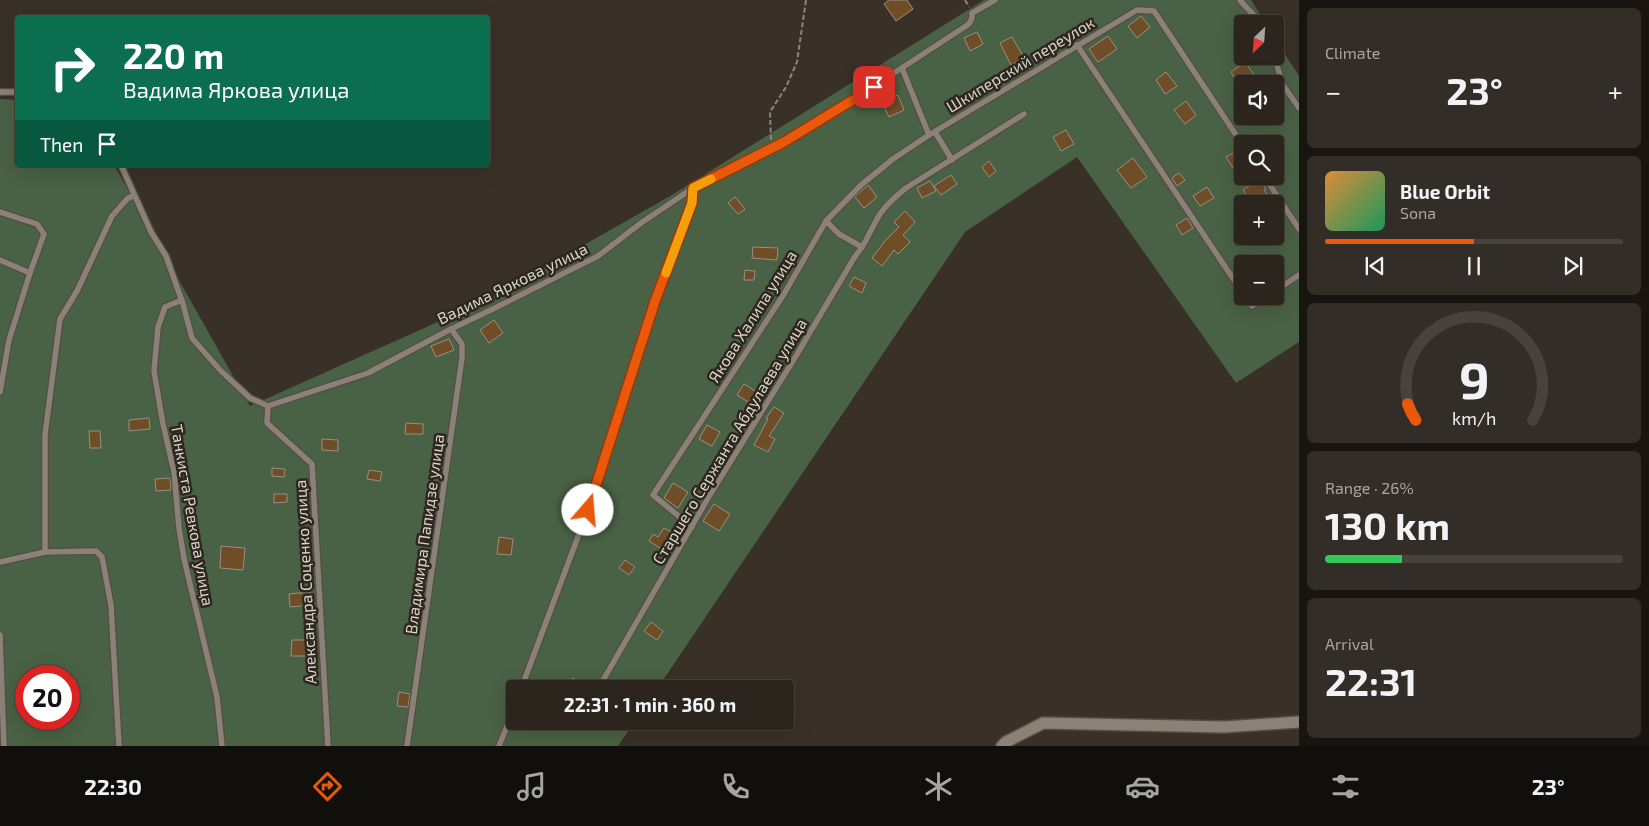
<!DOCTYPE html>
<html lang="en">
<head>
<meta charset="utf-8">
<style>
	body { margin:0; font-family:"Exo 2",sans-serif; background:#332d27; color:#f1f3f6; height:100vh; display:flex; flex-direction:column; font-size:19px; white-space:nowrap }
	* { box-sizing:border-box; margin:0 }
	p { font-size:16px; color:#a6a5a4 }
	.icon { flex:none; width:28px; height:28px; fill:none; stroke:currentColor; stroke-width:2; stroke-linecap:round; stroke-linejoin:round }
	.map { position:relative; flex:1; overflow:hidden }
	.sheet { display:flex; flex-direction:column; gap:8px; padding:8px; background:#181410; width:350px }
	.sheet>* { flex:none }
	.guide { position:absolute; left:15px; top:15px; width:475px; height:152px; border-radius:5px; box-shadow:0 5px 20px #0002,0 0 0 1px #47423c; background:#0b6e4f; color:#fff; overflow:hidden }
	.needle { width:32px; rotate:205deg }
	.buttons { position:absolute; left:1234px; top:15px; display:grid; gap:10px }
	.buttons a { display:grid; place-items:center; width:50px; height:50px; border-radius:5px; background:#2b251e; box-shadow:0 5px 20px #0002,0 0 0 1px #47423c; font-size:25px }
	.speed { position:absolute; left:15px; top:665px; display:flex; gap:10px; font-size:25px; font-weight:700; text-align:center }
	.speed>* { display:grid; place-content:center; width:65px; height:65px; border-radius:50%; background:#2b251e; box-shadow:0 5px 20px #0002,0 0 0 1px #47423c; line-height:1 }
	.speed .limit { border:8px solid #d22; background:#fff; color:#111 }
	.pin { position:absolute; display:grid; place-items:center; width:42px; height:42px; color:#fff; margin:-21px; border-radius:10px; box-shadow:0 2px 8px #0006 }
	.me { position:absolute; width:55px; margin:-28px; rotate:18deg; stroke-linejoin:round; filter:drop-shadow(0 0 4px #0008) }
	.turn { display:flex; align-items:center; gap:18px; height:105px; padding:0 25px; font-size:22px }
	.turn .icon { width:65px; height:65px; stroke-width:2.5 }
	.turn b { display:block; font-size:35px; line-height:42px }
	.then { display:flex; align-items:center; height:48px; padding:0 25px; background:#0003; gap:10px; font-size:19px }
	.big { font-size:38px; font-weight:700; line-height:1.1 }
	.sheet .tile { flex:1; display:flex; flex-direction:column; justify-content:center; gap:8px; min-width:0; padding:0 18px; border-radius:8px; background:#332d27 }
	.sheet .dial { align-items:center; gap:0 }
	.dial svg { height:130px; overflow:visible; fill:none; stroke:#47423c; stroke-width:7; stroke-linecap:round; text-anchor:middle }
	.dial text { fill:#f1f3f6; stroke:none }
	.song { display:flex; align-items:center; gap:15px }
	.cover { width:60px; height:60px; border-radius:8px; background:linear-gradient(135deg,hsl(30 70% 55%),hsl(150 70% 35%)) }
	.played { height:5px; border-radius:2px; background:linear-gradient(90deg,#ea580c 50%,#47423c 50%) }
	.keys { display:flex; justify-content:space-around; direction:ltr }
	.heat { display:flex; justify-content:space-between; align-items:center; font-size:28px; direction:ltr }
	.charge { height:8px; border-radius:4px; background:linear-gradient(90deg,#34c759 26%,#47423c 0) }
	.trip { position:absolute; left:506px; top:680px; width:288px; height:50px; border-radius:5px; background:#2b251e; box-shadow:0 5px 20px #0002,0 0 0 1px #47423c; font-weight:700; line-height:50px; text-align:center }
	.dock { display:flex; height:80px; justify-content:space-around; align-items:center; background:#110f0c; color:#a6a5a4 }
	.dock .icon { width:35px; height:35px }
	.dock .on { color:#ea580c }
	.dock b { font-size:22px; color:#f1f3f6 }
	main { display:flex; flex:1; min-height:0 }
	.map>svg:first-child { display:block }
	.green { fill:#496144; fill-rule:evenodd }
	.building { fill:#6f4e27; stroke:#998f85 }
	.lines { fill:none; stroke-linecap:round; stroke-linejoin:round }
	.lane-casing { stroke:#544e46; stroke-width:8 }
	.street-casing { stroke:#544e46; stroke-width:14 }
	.path { stroke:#8c857f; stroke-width:2; stroke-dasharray:5 2.5; stroke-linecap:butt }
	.lane { stroke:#8b8177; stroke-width:5.5 }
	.street { stroke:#8b8177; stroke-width:11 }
	.route-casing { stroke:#983908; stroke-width:12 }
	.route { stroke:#ea580c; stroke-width:9 }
	.slow { stroke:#f59e0b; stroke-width:9 }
	.labels { text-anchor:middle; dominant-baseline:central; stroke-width:5; stroke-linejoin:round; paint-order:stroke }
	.street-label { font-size:16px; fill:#dbd5d0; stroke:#2e271e }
</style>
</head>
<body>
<main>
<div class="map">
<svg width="1299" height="746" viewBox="0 0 1299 746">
	<rect width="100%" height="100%" fill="#393128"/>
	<path class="green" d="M984 0H1251L1266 24H1242V56H1275V39L1299 76V342L1236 383 1077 157 965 232 657 689H515V721H635L618 746H0V99L17 100 18 165H114L250 406 489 299 672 195ZM1242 84H1275V116H1242ZM1242 144H1275V176H1242ZM1242 204H1275V236H1242ZM1242 264H1275V296H1242ZM26 676H69V719H26Z"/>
	<g class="building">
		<path d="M889 0H907L913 9 896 21 884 4Z"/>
		<path d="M1141 16 1150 27 1137 38 1128 26Z"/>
		<path d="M977 32 983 44 970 51 964 38Z"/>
		<path d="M1108 36 1117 49 1098 62 1089 49Z"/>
		<path d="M1012 37 1024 58 1011 65 1000 43Z"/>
		<path d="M1245 62 1256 78 1247 84H1242L1241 88 1231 72Z"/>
		<path d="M1166 72 1177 86 1165 94 1156 80Z"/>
		<path d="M898 95 904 110 889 117 882 102Z"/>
		<path d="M1186 101 1196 115 1185 124 1174 110Z"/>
		<path d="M1242 105V124L1233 112Z"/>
		<path d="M1066 130 1074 144 1061 151 1053 137Z"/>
		<path d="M1262 134 1269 144H1249Z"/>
		<path d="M1240 149 1242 153V162L1233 168 1226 157Z"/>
		<path d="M1133 158 1147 177 1131 188 1117 170Z"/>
		<path d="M989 161 996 171 989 177 982 167Z"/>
		<path d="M1179 173 1185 180 1177 186 1172 178Z"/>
		<path d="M951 175 957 184 941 195 934 186Z"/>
		<path d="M1259 179 1266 189 1264 190 1273 204H1253L1243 190Z"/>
		<path d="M930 181 936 191 922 198 917 188Z"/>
		<path d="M868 185 877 197 864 208 855 197Z"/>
		<path d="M1207 187 1214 198 1200 206 1193 196Z"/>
		<path d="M735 197 745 209 738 214 728 203Z"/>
		<path d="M905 211 915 222 903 235 910 242 898 254 894 250 882 266 872 258 885 241 899 227 894 222Z"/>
		<path d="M1187 218 1193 228 1182 235 1176 225Z"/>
		<path d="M753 247 778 248 777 260 752 258Z"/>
		<path d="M745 270 755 271 754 280H744Z"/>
		<path d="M854 277 866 283 862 293 849 286Z"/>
		<path d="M494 320 503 333 489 343 480 330Z"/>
		<path d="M449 339 454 350 436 357 431 346Z"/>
		<path d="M744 384 757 392 750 403 737 395Z"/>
		<path d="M774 407 784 413 769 436 775 439 768 452 754 445 768 419 766 418Z"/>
		<path d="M149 418 150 429 129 431V420Z"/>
		<path d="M406 423 423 424V434H405Z"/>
		<path d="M707 425 720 432 712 446 699 439Z"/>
		<path d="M89 431H100L101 448H90Z"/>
		<path d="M322 439 338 440V451L322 450Z"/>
		<path d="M272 468 285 469 284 477 272 476Z"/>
		<path d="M369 470 382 472 380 481 367 479Z"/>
		<path d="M170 478 171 490 156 491 155 479Z"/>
		<path d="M673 483 688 492 678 508 664 498Z"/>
		<path d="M274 494H287V502L274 503Z"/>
		<path d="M714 504 730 514 719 531 703 521Z"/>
		<path d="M664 528 677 535 666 552 649 541 653 534 658 537Z"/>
		<path d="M499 537 513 539 511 555 497 554Z"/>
		<path d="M221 546 245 548 243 570 220 568Z"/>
		<path d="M625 560 635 567 629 575 619 568Z"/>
		<path d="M310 592 312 605 290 607 289 594Z"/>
		<path d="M651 622 663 631 657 640 644 631Z"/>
		<path d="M292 640H307L306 656H291Z"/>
		<path d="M573 678 589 689H566Z"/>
		<path d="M399 692 410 694 408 707 397 706Z"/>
	</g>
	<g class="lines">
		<defs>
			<g id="lane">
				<path d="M1240 0C1246 8 1255 15 1261 24"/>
				<path d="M1077 45 1242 292"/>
				<path d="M1274 56 1283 85 1299 108"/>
				<path d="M902 68 929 135"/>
				<path d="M0 92H18"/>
				<path d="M935 132 952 160"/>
				<path d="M121 165 151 232 166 256 183 304 192 338 220 370 250 398 268 406 368 373 451 329 495 308 598 256 641 223 693 188 784 141 859 96 969 24 972 18V13L995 0"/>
				<path d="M1264 176 1299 229"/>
				<path d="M0 212 37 224 44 234 30 273"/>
				<path d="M862 247C869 236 873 225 880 214 887 204 896 196 906 188L1024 114"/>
				<path d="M0 260 30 273 9 340 0 392"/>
				<path d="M1275 291 1299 275"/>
				<path d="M1245 296 1252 306 1266 296"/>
				<path d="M182 300 165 307 158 327 154 371 163 424 174 472 179 528 184 559 217 697 222 746"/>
				<path d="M268 406 267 423 312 464 328 746"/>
				<path d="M692 527 653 495 784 294 826 221 861 185 893 159 929 135 1137 10 1154 11 1242 144"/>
				<path d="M45 552V435L60 319 77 291 112 216 127 199 134 195"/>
				<path d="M0 562 45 552 96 551 102 557 111 605 119 746"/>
				<path d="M0 635 4 746"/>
				<path d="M521 689 588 510 655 301 692 203 693 188"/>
				<path d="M598 689 711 493 793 361 854 258 862 247 839 234 826 221"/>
				<path d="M559 721H565"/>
				<path d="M407 746 462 358V344L451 329"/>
				<path d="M499 746 515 706"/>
			</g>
			<path id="street" d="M1002 746 1006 742 1043 723 1224 727 1299 722"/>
		</defs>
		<use href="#lane" class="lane-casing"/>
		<use href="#street" class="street-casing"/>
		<g class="path">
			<path d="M965 0 969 7"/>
			<path d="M771 140 770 112 786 87 797 62 806 0"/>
		</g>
		<use href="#lane" class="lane"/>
		<use href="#street" class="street"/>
	</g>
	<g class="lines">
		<defs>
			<path id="route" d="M588 510 655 301 692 203 693 188 784 142 874 87"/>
		</defs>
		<use href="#route" class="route-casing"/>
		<use href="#route" class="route"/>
		<path class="slow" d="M666 273 692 203 693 188 711 179"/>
	</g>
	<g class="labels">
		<g class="street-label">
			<text transform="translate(1020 64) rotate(-31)">Шкиперский переулок</text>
			<text transform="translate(512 283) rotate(-26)">Вадима Яркова улица</text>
			<text transform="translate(752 316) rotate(-58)">Якова Халипа улица</text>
			<text transform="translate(729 441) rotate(-59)">Старшего Сержанта Абдулаева улица</text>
			<text transform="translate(193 515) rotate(80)">Танкиста Ревкова улица</text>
			<text transform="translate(424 534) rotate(-82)">Владимира Папидзе улица</text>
			<text transform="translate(305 582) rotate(-93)">Александра Соценко улица</text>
		</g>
	</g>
</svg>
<div class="buttons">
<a><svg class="needle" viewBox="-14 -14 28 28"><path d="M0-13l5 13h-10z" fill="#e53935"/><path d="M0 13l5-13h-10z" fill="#a6a5a4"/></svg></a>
<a><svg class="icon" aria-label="sound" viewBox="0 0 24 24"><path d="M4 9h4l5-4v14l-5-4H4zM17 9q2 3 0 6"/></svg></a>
<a><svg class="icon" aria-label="search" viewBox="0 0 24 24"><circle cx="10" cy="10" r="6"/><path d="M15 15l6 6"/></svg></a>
<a>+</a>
<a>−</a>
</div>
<div class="speed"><div class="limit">20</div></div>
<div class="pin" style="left:874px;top:87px;background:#d93025"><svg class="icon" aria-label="arrive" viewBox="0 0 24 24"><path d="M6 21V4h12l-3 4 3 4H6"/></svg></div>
<svg class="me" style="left:588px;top:510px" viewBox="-20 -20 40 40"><circle r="19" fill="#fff"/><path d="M0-13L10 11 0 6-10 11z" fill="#ea580c"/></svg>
<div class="trip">22:31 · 1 min · 360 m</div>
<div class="guide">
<div class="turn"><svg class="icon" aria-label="right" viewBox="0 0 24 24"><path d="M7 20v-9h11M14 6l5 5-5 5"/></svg><div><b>220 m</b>Вадима Яркова улица</div></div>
<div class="then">Then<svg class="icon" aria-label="arrive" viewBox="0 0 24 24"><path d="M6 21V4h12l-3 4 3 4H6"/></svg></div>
</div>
</div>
<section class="sheet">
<div class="tile"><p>Climate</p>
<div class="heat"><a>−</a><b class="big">23°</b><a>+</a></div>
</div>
<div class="tile">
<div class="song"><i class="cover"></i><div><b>Blue Orbit</b><p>Sona</p></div></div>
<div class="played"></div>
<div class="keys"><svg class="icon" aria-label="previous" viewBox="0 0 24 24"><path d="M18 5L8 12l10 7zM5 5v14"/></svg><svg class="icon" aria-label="pause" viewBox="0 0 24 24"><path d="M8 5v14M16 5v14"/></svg><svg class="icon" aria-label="next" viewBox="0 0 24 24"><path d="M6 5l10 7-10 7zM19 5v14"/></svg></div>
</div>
<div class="tile dial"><svg viewBox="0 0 100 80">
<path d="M14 69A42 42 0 1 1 86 69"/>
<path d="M14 69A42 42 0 0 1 9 59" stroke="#ea580c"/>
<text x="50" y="56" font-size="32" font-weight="700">9</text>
<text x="50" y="72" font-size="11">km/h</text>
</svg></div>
<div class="tile"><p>Range · 26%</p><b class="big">130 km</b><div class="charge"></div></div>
<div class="tile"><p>Arrival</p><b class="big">22:31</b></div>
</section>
</main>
<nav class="dock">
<b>22:30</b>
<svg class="icon on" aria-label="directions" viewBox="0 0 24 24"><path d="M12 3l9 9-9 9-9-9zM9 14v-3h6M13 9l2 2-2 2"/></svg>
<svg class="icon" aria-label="music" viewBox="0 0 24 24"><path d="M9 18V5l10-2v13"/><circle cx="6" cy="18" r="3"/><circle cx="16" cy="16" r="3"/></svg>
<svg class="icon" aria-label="phone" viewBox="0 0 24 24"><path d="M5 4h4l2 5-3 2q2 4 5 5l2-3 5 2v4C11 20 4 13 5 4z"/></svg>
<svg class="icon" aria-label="climate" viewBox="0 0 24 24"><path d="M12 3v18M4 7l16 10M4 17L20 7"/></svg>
<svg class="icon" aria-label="car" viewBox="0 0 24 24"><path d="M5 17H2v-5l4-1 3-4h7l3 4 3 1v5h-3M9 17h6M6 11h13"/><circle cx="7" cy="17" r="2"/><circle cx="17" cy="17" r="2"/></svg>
<svg class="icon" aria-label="filters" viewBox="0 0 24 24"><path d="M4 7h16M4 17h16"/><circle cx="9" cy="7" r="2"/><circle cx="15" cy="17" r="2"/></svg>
<b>23°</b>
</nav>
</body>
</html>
